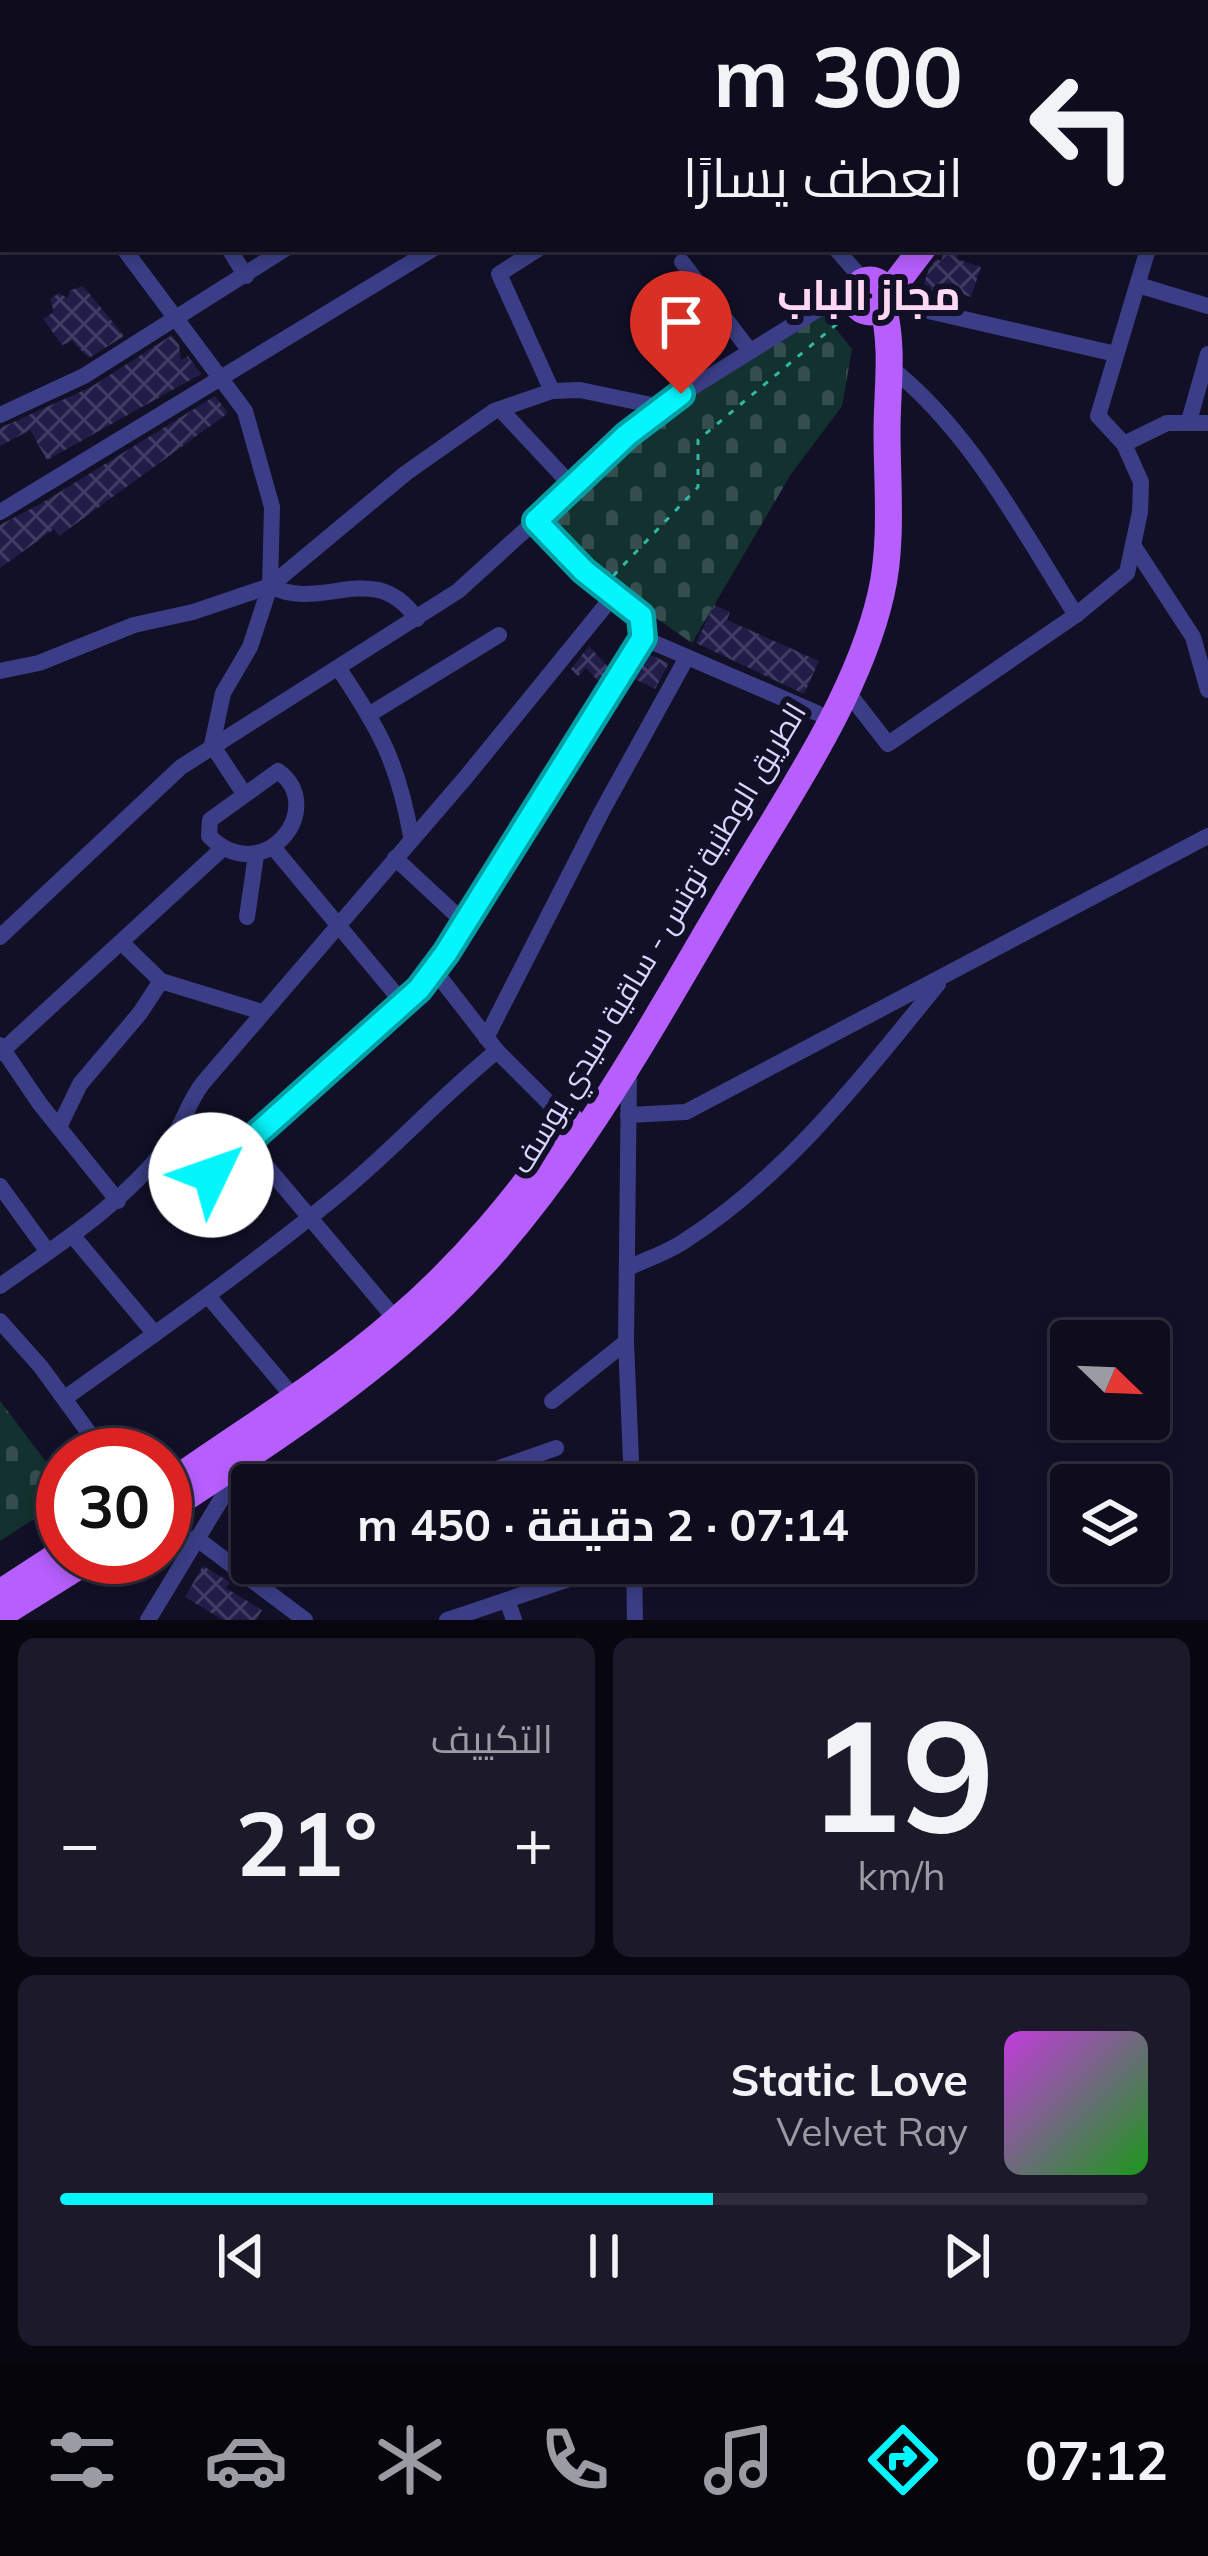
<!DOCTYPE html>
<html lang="ar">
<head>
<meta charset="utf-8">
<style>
	body { margin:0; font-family:Mulish,Cairo,sans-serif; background:#1c1a2a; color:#f1f3f6; direction:rtl; height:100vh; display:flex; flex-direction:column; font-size:45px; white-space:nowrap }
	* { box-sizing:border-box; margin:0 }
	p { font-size:39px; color:#9b9ba4 }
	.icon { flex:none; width:66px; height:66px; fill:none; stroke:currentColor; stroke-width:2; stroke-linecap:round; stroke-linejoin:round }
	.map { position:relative; height:1620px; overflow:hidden; direction:ltr }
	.sheet { display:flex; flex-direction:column; gap:18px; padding:18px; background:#080710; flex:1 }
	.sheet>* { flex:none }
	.banner { position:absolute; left:0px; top:0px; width:1209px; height:252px; box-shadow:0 6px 18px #0003,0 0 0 3px #2e2c3b; direction:rtl; background:#0e0c1d; color:#f1f3f6; overflow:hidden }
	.needle { width:78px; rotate:113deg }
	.buttons { position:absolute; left:1050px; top:1320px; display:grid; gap:24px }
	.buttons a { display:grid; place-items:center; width:120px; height:120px; border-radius:12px; background:#0e0c1d; box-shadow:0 6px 18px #0003,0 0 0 3px #2e2c3b; font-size:60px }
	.speed { position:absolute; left:36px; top:1428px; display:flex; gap:24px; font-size:60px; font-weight:700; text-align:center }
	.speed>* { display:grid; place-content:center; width:156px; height:156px; border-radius:50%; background:#0e0c1d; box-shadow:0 6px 18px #0003,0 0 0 3px #2e2c3b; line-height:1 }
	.speed .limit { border:18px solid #d22; background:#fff; color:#111 }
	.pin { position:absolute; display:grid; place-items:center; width:102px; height:102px; color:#fff; margin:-123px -51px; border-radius:50% 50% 50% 0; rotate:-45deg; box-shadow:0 0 12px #0007 }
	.pin .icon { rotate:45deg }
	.me { position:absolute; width:132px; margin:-66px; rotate:48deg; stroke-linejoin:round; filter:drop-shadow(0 0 9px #0008) }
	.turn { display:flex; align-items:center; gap:42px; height:252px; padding:0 48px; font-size:54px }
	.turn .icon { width:156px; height:156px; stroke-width:2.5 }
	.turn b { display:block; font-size:84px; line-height:102px }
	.big { font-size:90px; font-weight:700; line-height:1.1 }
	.sheet .widget { flex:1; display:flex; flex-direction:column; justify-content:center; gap:18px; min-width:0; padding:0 42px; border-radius:18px; background:#1c1a2a }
	.sheet .dial { align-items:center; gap:0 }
	.dial b { font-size:156px; line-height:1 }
	.song { display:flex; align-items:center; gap:36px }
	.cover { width:144px; height:144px; border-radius:18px; background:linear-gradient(135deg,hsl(290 70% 55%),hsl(120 70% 35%)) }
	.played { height:12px; border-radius:6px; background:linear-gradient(90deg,#05f5fc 60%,#2e2c3b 60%) }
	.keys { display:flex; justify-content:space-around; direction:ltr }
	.heat { display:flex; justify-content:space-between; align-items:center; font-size:66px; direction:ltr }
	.sheet .tiles { flex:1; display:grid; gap:18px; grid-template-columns:1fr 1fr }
	.widget:last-child { grid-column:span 2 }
	.trip { position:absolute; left:231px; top:1464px; width:744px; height:120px; border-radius:12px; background:#0e0c1d; box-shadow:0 6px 18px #0003,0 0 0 3px #2e2c3b; font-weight:700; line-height:120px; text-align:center; direction:rtl }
	.dock { display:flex; height:192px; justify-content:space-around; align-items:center; background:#06050c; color:#9b9ba4 }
	.dock .icon { width:84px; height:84px }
	.dock .selected { color:#05f5fc }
	.dock b { font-size:54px; color:#f1f3f6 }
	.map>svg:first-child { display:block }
	.cemetery { fill:url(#cemetery-stones) }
	.building { fill:url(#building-cross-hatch) }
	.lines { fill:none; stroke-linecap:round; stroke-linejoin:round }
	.path { stroke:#31b8a7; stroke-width:3; stroke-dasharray:6 9; stroke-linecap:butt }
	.minor { stroke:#3b3e86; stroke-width:16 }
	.primary { stroke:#b75ffd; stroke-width:27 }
	.route-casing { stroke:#039fa4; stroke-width:30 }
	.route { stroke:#05f5fc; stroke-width:21 }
	.labels { text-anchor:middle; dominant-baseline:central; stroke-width:12; stroke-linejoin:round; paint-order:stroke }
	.street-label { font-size:30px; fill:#d8d6ff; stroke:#121027 }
	.district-label { font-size:42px; font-weight:bold; fill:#ffd8f3; stroke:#121027 }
</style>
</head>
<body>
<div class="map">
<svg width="1208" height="1620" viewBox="0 0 1208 1620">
	<defs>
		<pattern id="cemetery-stones" width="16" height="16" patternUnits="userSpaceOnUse" patternTransform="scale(3)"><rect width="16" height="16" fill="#13312e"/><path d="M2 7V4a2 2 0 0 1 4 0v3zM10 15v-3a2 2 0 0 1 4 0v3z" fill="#354e4d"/></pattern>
		<pattern id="building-cross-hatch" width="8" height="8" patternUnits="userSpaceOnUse" patternTransform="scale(3)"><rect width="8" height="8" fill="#221c48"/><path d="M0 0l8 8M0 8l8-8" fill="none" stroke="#413c63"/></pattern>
	</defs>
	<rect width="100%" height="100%" fill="#121027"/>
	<g class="cemetery">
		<path d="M821 311 852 349 842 406 791 474 692 643 588 571 546 526 666 409Z"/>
		<path d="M0 1401 63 1484V1500L0 1541Z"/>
	</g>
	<g class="building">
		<path d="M945 249 960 252 957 259 981 267 971 297 950 290 946 302 920 295 929 269 937 259 941 261Z"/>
		<path d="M83 286 124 336 89 358 72 341 62 345 43 319 54 312 50 299 59 293 67 298 71 290Z"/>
		<path d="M172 335 179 345 181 360 188 356 201 374 47 460 30 430 0 446V428L91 387Z"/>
		<path d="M215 396 228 413 59 536 54 529 0 568V525L42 503Z"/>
		<path d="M714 605 730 612 727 620 819 661 804 694 696 643Z"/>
		<path d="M589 646 609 668 598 681 586 668 578 676 571 669Z"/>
		<path d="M648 654 669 663 655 689 633 678Z"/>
		<path d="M203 1566 230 1582 226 1588 262 1610 256 1620H223L185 1597Z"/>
	</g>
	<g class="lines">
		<path class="path" d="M613 576 698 487V440L838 323"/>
		<g class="minor">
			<path d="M351 0 353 3"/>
			<path d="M592 0 595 3"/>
			<path d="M779 0 783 3"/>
			<path d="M848 0 852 3"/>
			<path d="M958 0 962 3"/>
			<path d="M103 3V0"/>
			<path d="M438 3 442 0"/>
			<path d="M568 3 573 0"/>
			<path d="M695 3 698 0"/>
			<path d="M799 3 802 0"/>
			<path d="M0 27 3 31"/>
			<path d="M0 86 3 85"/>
			<path d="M1206 171 1208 172"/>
			<path d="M0 210 3 215"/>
			<path d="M0 243 3 242"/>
			<path d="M124 249 245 411 272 507 270 586 250 647 223 693 212 745 243 792"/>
			<path d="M229 249 246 276"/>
			<path d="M538 249 499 274 552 391"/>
			<path d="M836 249 864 281"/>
			<path d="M1148 249 1098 416 1124 444 1167 423H1208"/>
			<path d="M682 262 750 351"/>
			<path d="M1138 285 1208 306"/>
			<path d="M885 301 1116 354"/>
			<path d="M856 302 825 305 840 293 860 284"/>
			<path d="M890 367C972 432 1021 529 1076 615"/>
			<path d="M500 409 573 487"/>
			<path d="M0 415 84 376 285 249"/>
			<path d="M1189 421 1208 354"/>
			<path d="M0 512 433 249"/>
			<path d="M1133 545 1193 637 1208 690"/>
			<path d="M270 586C324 613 374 557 417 619"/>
			<path d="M643 638 817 713"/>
			<path d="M339 669C380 730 398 763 411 836"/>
			<path d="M0 671 39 663 134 625 193 612 270 586 406 473 494 411 552 391 580 390 661 407"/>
			<path d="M846 690 888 744 1076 615 1127 573 1140 512 1141 482 1124 444"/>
			<path d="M370 714 499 635"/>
			<path d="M278 771C329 808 263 890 209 836L210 820Z"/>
			<path d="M273 847 403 1003"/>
			<path d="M395 858 465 923"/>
			<path d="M247 917 256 855"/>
			<path d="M0 937 181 767 458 591 661 407 825 305"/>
			<path d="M122 943 161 981 262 1012"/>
			<path d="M434 970 497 1051 570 1124"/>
			<path d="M486 1038 602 811 686 659"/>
			<path d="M0 1045 40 1104 118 1201"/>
			<path d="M0 1053 222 849"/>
			<path d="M629 1069 626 1342 632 1485"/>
			<path d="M628 1115 686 1112 1208 836"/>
			<path d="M59 1127 80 1084 140 1013 161 981"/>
			<path d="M247 1143 397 1321"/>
			<path d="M0 1186 48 1252"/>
			<path d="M175 1207 419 989 446 953 643 638 641 616 584 571 535 521"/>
			<path d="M72 1235 155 1334"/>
			<path d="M628 1268C647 1259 669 1252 686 1240 787 1175 863 1076 938 984"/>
			<path d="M0 1286C59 1244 120 1206 166 1148 182 1129 187 1103 203 1083L466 777 614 595"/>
			<path d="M208 1296 295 1399"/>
			<path d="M0 1321 41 1367 105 1455"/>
			<path d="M65 1398C158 1332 251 1266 339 1194 394 1149 441 1096 497 1051"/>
			<path d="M552 1401 626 1342"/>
			<path d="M451 1485 556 1448"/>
			<path d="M196 1538 305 1620"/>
			<path d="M634 1563 635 1620"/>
			<path d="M507 1600 514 1620"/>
			<path d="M148 1620 242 1465"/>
			<path d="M447 1620 617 1563"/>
		</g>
		<g class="primary">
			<path d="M1105 3 1108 0"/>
			<circle cx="870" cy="296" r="16"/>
			<path d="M886 296 922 249"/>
			<path d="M165 1487C242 1432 325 1383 396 1321 465 1262 520 1195 571 1121"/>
			<path d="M165 1511C260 1449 359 1385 441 1307 566 1188 648 1031 735 885 788 796 858 695 881 594 893 543 887 484 887 432 887 388 894 349 883 306"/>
			<path d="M0 1593 63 1552"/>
			<path d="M0 1615 93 1557"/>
		</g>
	</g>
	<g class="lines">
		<defs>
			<path id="route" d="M211 1175 419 989 446 953 643 638 641 616 584 571 536 521 627 435 681 394"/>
		</defs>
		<use href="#route" class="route-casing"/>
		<use href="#route" class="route"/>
	</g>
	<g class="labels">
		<g class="street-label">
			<text transform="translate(658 938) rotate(-59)">الطريق الوطنية تونس - ساقية سيدي يوسف</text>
		</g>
		<g class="district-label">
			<text x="869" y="294">مجاز الباب</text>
		</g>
	</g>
</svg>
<div class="buttons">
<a><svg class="needle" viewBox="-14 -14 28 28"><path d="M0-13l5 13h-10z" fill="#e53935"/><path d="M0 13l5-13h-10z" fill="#9b9ba4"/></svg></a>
<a><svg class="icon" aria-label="layers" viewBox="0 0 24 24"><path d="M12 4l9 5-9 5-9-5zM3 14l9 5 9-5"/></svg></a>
</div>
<div class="speed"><div class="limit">30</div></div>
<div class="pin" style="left:681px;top:394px;background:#d93025"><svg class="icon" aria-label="arrive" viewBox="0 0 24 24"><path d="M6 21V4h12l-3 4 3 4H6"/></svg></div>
<svg class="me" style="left:211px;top:1175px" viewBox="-20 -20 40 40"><circle r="19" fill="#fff"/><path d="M0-13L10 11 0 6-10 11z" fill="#05f5fc"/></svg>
<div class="trip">07:14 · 2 دقيقة · 450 m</div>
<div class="banner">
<div class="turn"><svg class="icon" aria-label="left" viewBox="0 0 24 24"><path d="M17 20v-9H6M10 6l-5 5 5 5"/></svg><div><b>300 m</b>انعطف يسارًا</div></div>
</div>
</div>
<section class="sheet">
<div class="tiles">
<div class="widget dial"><b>19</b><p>km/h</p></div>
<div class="widget"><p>التكييف</p>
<div class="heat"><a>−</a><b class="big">21°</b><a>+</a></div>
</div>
<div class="widget">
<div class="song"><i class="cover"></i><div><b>Static Love</b><p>Velvet Ray</p></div></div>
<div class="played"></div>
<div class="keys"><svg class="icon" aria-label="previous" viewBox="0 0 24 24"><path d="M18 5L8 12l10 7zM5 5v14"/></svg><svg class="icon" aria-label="pause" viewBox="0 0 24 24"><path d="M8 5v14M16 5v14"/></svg><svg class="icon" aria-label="next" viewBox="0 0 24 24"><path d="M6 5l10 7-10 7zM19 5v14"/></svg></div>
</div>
</div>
</section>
<nav class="dock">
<b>07:12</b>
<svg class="icon selected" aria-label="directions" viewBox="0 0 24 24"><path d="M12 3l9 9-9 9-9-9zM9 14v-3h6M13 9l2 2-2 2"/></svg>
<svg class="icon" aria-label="music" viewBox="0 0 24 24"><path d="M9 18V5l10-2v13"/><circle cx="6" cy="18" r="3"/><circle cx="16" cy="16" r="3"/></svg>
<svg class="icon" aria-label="phone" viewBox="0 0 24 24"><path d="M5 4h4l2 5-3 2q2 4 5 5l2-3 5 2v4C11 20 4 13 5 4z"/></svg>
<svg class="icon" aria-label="climate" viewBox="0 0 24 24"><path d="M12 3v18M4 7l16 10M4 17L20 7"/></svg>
<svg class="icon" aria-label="car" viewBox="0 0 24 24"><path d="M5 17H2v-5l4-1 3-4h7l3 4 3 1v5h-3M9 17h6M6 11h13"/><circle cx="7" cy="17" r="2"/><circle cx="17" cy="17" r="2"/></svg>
<svg class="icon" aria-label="filters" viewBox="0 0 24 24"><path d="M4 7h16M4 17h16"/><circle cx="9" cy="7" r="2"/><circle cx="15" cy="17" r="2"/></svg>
</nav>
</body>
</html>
